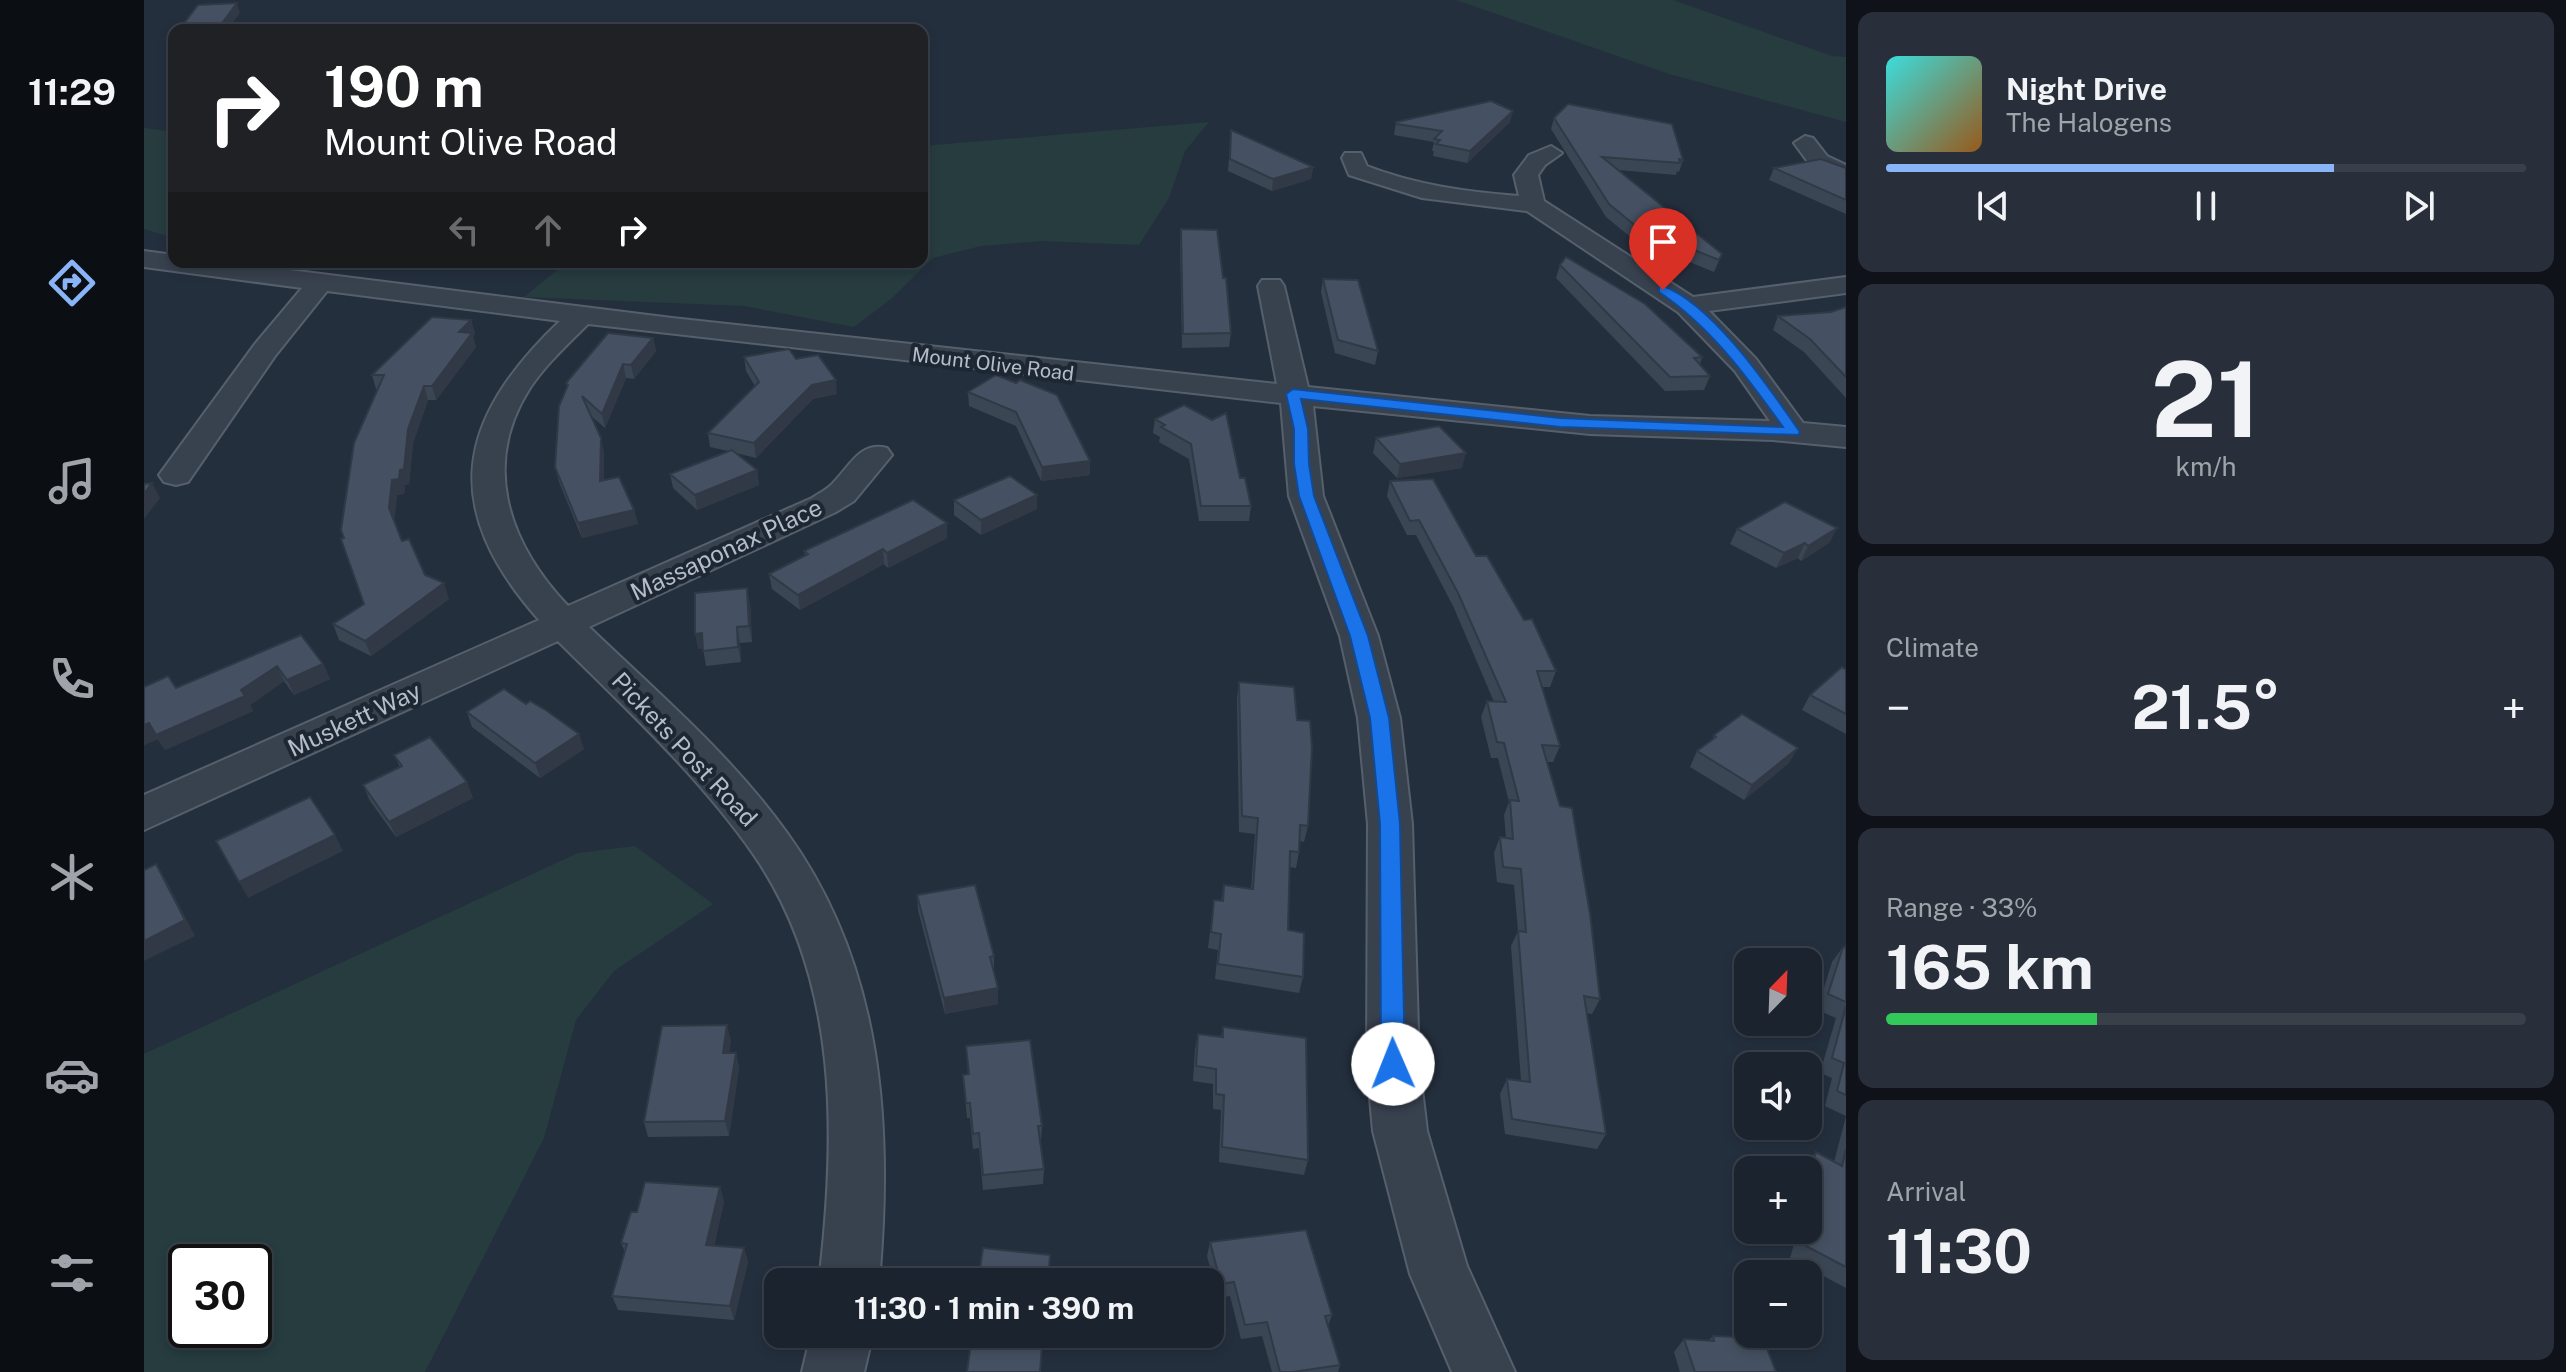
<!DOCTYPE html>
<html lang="en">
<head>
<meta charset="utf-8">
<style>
	body { margin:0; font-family:"Public Sans",sans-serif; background:#282f3a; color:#f1f3f6; height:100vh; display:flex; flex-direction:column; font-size:30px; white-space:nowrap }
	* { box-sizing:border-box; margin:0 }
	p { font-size:26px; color:#a0a4aa }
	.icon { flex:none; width:44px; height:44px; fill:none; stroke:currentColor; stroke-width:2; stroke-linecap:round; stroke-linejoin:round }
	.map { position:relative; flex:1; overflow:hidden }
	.drawer { display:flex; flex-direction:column; gap:12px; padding:12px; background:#0f1319; width:720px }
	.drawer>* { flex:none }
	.guide { position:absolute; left:24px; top:24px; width:760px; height:244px; border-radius:16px; box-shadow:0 4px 12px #0003,0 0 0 2px #39404a; background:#202124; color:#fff; overflow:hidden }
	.needle { width:52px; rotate:23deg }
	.controls { position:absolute; left:1590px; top:948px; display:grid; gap:16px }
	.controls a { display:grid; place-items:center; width:88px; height:88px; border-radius:16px; background:#1b232e; box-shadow:0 4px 12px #0003,0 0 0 2px #39404a; font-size:40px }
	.speed { position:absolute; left:24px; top:1244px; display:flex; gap:16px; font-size:40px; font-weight:700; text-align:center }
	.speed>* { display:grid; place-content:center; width:104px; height:104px; border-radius:50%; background:#1b232e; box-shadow:0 4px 12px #0003,0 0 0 2px #39404a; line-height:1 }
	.speed .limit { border:4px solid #111; border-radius:12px; background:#fff; color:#111 }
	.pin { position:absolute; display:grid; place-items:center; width:68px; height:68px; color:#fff; margin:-82px -34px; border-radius:50% 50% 50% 0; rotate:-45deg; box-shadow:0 0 8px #0007 }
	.pin .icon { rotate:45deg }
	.me { position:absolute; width:88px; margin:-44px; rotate:359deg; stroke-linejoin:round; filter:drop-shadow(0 0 6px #0008) }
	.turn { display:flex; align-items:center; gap:28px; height:168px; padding:0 24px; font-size:36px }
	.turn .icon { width:104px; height:104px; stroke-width:2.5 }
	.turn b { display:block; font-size:56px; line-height:68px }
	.lanes { display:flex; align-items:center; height:76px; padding:0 24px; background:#0003; justify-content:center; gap:40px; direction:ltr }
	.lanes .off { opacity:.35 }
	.big { font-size:60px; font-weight:700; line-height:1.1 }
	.drawer .widget { flex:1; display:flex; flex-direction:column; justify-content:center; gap:12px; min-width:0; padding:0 28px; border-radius:16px; background:#282f3a }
	.drawer .dial { align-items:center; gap:0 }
	.dial b { font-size:104px; line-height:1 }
	.song { display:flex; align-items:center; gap:24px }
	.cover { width:96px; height:96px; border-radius:12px; background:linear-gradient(135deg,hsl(180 70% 55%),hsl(30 70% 35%)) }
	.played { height:8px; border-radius:4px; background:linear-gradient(90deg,#8ab4f8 70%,#39404a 70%) }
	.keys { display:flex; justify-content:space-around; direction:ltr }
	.heat { display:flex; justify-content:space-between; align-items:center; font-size:44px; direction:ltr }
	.charge { height:12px; border-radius:6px; background:linear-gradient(90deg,#34c759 33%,#39404a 0) }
	.trip { position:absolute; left:620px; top:1268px; width:460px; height:80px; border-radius:16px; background:#1b232e; box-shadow:0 4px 12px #0003,0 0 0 2px #39404a; font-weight:700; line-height:80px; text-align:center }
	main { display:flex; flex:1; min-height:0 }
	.dock { display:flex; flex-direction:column; width:144px; justify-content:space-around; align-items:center; background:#0b0e12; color:#a0a4aa }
	.dock .icon { width:56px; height:56px }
	.dock .active { color:#8ab4f8 }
	.dock b { font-size:36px; color:#f1f3f6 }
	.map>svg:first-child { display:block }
	.green { fill:#263c3f; fill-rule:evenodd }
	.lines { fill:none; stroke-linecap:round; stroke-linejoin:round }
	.minor-casing { stroke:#565f6c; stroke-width:4 }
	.minor { fill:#38414e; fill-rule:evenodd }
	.wall { fill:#3b4654 }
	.shaded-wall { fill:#303945 }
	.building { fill:#455162; stroke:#303945; stroke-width:2 }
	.route { fill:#1a73e8; stroke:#114b97; stroke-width:2 }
	.labels { text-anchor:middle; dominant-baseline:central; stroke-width:8; stroke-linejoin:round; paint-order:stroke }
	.far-street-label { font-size:20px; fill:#b4bcc9; stroke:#1d2633 }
	.street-label { font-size:24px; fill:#b4bcc9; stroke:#1d2633 }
</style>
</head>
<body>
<main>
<nav class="dock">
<b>11:29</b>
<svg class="icon active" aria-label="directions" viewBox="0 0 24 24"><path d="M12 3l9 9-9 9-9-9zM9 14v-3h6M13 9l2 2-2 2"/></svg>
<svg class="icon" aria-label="music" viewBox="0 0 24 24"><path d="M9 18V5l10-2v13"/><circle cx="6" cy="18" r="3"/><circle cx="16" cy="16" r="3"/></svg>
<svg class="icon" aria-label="phone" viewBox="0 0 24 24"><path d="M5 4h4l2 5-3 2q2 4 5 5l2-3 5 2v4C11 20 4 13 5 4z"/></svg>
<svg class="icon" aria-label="climate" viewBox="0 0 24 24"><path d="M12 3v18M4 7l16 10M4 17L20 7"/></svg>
<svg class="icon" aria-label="car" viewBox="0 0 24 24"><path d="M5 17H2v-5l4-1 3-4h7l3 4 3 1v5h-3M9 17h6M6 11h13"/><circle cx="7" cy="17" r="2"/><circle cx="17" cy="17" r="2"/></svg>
<svg class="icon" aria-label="filters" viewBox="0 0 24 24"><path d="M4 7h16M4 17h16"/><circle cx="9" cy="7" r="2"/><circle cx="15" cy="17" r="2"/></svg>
</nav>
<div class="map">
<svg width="1702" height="1372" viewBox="0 0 1702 1372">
	<rect width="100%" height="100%" fill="#242f3e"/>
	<g class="green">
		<path d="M1312 0H1529L1688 56 1702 57V122L1525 74Z"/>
		<path d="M1065 122 1041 151 1025 198 995 245 898 241 837 246 789 258 747 299 710 327 600 306 380 297 423 262H778V146Z"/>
		<path d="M0 128 30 132V238L0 229Z"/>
		<path d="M491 846 569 904 470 971 432 1020 400 1138 281 1372H0V1054L434 853ZM110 1262V1330H42V1262Z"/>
	</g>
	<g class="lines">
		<defs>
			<g id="minor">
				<path d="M1661 136 1669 138 1683 156 1702 165V180L1667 166 1650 143Z"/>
				<path d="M1407 146 1418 153 1401 165 1394 175 1400 201 1549 297 1702 277V293L1565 311 1612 359 1659 423 1702 427V447L1629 440 1446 434 1169 406 1179 496 1234 636 1256 718 1268 824 1275 1064 1283 1131 1323 1266 1371 1372H1308L1266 1274 1229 1131 1223 1064 1224 824 1214 718 1196 636 1145 496 1137 403 444 324C424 344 402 364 386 388 336 466 366 545 424 606L668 498C675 493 683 490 689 483 706 466 716 441 743 448L748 455 710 501 692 512 445 627C513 692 588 756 643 833 739 966 749 1124 735 1282H675C692 1138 696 980 610 855 555 776 482 709 414 641L0 830V795L395 620C295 507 312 420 416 321L183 291 131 356 44 482 32 485 20 482 15 475 111 344 158 288 0 267V251L30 255V262H82L528 318 1133 384 1114 286 1118 280H1136L1140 286 1164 387 1446 416 1626 421 1591 371 1534 312 1383 211 1278 198 1205 175 1198 158 1201 153H1217L1223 166C1272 185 1323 192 1375 196L1370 175 1385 155Z"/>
				<path d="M667 1334H729L720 1372H658Z"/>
			</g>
		</defs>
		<use href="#minor" class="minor-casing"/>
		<use href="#minor" class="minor"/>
	</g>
	<g class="wall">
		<path d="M1410 118 1539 160 1535 172 1533 171 1532 175 1474 170 1578 254 1570 272 1489 239 1462 217 1407 129Z"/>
		<path d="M1252 122H1366L1323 163 1289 156 1290 151H1288L1290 142 1250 135Z"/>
		<path d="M1087 130 1169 167 1167 179 1128 191 1084 171Z"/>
		<path d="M1630 168H1702V214L1625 180Z"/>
		<path d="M1037 229 1079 278 1087 333 1085 347 1038 348 1036 242Z"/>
		<path d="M1416 265 1558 357 1556 364 1566 376 1560 390 1521 391 1412 278Z"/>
		<path d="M1179 279 1234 351 1231 365 1191 353 1177 292Z"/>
		<path d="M1702 307V398L1660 352 1629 330 1634 316 1687 312Z"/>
		<path d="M327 320 331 334 329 336 332 347 292 400H284L269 443 265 484 261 485 260 494 253 495 250 521 258 541 281 575 305 599 227 656 195 640 189 624 220 604 200 538 234 389H232L228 375Z"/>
		<path d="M509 338 512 351 490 379 482 378 461 428 446 415 460 452V480L490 510 494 524 438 538 415 482 411 467 423 387 422 383Z"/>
		<path d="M600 357 693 394 669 399 612 458 592 453 613 470 615 485 553 510 529 488 526 474 584 451 566 447 564 433 611 386 602 371Z"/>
		<path d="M852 375 946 475 897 481 872 426 825 406 824 392Z"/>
		<path d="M1040 405 1096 478 1107 506 1105 521H1055L1045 459 1015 442 1016 437 1009 433 1011 419Z"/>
		<path d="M1232 438 1318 468 1253 478 1229 453Z"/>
		<path d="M1246 481 1332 556 1380 620 1412 671 1406 687H1398L1416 746 1409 762H1403L1456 999 1448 1014 1442 1013 1462 1134 1453 1149 1361 1134 1356 1094 1363 1079 1377 1081 1367 946 1374 931 1370 885 1353 882 1350 853 1356 837 1362 838 1360 815 1365 802 1354 758H1347L1337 717 1343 701 1350 702 1310 608 1272 535H1263L1243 496Z"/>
		<path d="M893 495V509L837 535 810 515V500Z"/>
		<path d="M1693 528 1685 543 1657 561 1654 558 1632 568 1586 544 1593 529Z"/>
		<path d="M803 538 744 568 740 564 656 610 628 589 625 574 661 556 660 551Z"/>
		<path d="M606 603 608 642 596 643 597 662 562 666 559 648 554 649Z"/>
		<path d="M157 635 179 664 186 679 150 695 140 681 106 705 109 711 21 750 14 739 0 745 32 688Z"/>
		<path d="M1702 670V734L1658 710 1666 695Z"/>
		<path d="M1095 682 1153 720 1164 826 1160 842 1156 841 1155 852 1152 868 1146 867 1144 930 1159 977 1155 993 1071 979 1074 950 1064 948 1070 900 1077 901 1080 885 1107 889 1111 834 1095 832 1093 698Z"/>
		<path d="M323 712 440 749 396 778 328 727Z"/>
		<path d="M1570 735 1645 763 1600 800 1546 767 1553 751 1568 740Z"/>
		<path d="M250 755 329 798 252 837 226 801 219 785 256 767Z"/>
		<path d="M773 895 850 956V970L854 1004 801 1014 774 910Z"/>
		<path d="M1702 944V1288L1646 1258 1654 1230H1664V1170H1659L1660 1167 1672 1152 1690 1162 1702 1116 1681 1106 1688 1078 1676 1073 1692 1018 1673 1010 1688 962 1699 947 1701 948Z"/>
		<path d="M1079 1027 1164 1160 1160 1175 1075 1162 1077 1110 1069 1109V1084L1049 1081 1051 1049 1054 1034 1077 1037Z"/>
		<path d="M587 1040 585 1053H592L595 1068 585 1136 504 1137 500 1122Z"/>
		<path d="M822 1046 898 1126 897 1141H896L900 1169 899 1184 839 1190 835 1148 829 1149 826 1118H823L819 1075 824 1074Z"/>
		<path d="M576 1187 580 1202 570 1246 600 1248 604 1262 590 1320 474 1310 468 1296 481 1252 477 1243 493 1212Z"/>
		<path d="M1066 1242 1188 1315 1184 1326 1196 1365 1194 1372H1128L1118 1336 1097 1339 1086 1296 1074 1298 1063 1256Z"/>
		<path d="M1569 1336 1632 1372H1536L1530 1352 1540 1339 1565 1340Z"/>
	</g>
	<g class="shaded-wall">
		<path d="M93 3 96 13 84 30H73Z"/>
		<path d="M1369 111 1366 122 1323 163 1326 151Z"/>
		<path d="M1169 167 1167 179 1128 191 1129 179Z"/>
		<path d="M327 320 331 334 329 336 332 347 292 400 288 386 315 332Z"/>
		<path d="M509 338 512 351 490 379 487 365Z"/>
		<path d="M479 364 482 378 461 428 458 414Z"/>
		<path d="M692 380 693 394 669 399 612 458 610 443 668 385Z"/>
		<path d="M280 386 284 400 269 443 265 484 261 485 260 494 253 495 250 522 245 508 248 480 256 470 264 429Z"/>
		<path d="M457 438 460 452V496L456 481Z"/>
		<path d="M1322 453 1318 468 1253 478 1256 464Z"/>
		<path d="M946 461V475L897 481 898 467Z"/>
		<path d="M613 470 615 485 553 510 551 495Z"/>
		<path d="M8 483 16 498 0 519V494Z"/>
		<path d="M893 495V509L837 535V520Z"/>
		<path d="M490 510 494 524 438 538 434 523Z"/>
		<path d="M803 523V538L744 568 743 553Z"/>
		<path d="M1693 528 1685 543 1657 561 1664 546Z"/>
		<path d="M1661 543 1654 558 1632 568 1640 553Z"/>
		<path d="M739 549 740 564 656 610 654 595Z"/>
		<path d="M300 583 305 599 227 656 221 641Z"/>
		<path d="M603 588 606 603 608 642 605 626Z"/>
		<path d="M593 627 596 643 597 662 594 647Z"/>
		<path d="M558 633 561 648 554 649 551 634Z"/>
		<path d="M179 664 186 679 150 695 143 680Z"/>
		<path d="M133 666 140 681 106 705 109 711 21 750 12 735 97 690Z"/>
		<path d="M5 723 14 739 0 745V725Z"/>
		<path d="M435 734 440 749 396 778 391 763Z"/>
		<path d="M1654 748 1645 763 1600 800 1608 785Z"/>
		<path d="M323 782 329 798 252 837 245 822Z"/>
		<path d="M191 835 199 851 104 898 95 882Z"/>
		<path d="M12 864 22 880 51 936 0 961V941Z"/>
		<path d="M854 988V1004L801 1014 800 998Z"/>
		<path d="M583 1025 587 1040 583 1068 579 1053Z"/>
		<path d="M592 1053 595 1068 585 1136 581 1121Z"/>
		<path d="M576 1187 580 1202 567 1259 562 1245Z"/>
		<path d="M600 1248 604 1262 590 1320 586 1306Z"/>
	</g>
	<g class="building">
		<path d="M93 3 73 30H35L54 5Z"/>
		<path d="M1347 101 1369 111 1326 151 1292 144 1296 140 1290 139 1298 131 1252 124V122Z"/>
		<path d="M1424 104 1528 124 1539 160 1535 159 1536 163 1458 157 1578 254 1575 260 1493 227 1465 204 1410 118Z"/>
		<path d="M1087 130 1169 167 1129 179 1086 159Z"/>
		<path d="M1677 159 1702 168V200L1630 168Z"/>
		<path d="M1037 229 1073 230 1079 278H1082L1087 333 1039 334Z"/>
		<path d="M1422 257 1501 304 1558 357 1550 358 1566 376 1526 377 1416 265Z"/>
		<path d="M1179 279 1214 280 1234 351 1194 340Z"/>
		<path d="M1702 307V377L1666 339 1634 316 1687 312Z"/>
		<path d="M288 317 327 320 315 332 328 333 288 386H280L264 429 260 469 256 470 255 479 248 480 245 508 258 541 265 539 281 575 300 583 221 641 189 624 220 604 197 539 200 538 197 530 210 443 240 375H228Z"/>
		<path d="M464 333 509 338 487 365 479 364 458 414 438 396 457 438 456 481 475 477 490 510 434 523 411 467 415 406 424 385 422 383Z"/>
		<path d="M645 349 652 359 674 355 692 380 668 385 610 443 564 433 615 382 600 357Z"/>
		<path d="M852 375 872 383 876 380 913 395 946 461 898 467 872 412 824 392Z"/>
		<path d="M1040 405 1068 420 1082 413 1096 478H1101L1107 506H1057L1047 444 1017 427 1021 425 1011 419Z"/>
		<path d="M1295 426 1322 453 1256 464 1232 438Z"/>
		<path d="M588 450 613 470 551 495 526 474Z"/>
		<path d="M866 476 893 495 837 520 810 500Z"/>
		<path d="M1289 479 1332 556H1343L1380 620 1388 619 1412 671H1393L1416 746 1398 745 1416 806 1428 808 1446 914 1456 999 1440 996 1462 1134 1368 1119 1363 1079 1386 1082 1374 931 1382 932 1377 869 1359 867 1356 837 1369 839 1366 800 1375 801 1360 743 1353 742 1343 701 1362 702 1314 593 1275 520 1266 521 1246 481Z"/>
		<path d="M8 483 0 494V484Z"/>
		<path d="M769 500 803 523 743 553 739 549 654 595 625 574 664 554 660 551Z"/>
		<path d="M1641 502 1693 528 1664 546 1661 543 1640 553 1593 529Z"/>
		<path d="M603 588 605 626 593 627 594 647 559 651 558 633 551 634V593Z"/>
		<path d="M157 635 179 664 143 680 133 666 97 690 101 696 12 735 5 723 0 725V687L24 676 32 688Z"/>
		<path d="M1698 667 1702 670V714L1666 695Z"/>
		<path d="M1095 682 1150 687 1153 720 1166 721 1168 748 1164 826 1156 825 1155 852 1146 851 1144 930 1160 933 1159 977 1074 964 1077 934 1067 932 1070 900 1079 901 1080 885 1109 889 1114 818 1098 816Z"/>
		<path d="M360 689 382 704 386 701 403 711 435 734 391 763 323 712Z"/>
		<path d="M1598 714 1654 748 1608 785 1553 751 1572 737 1570 735Z"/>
		<path d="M286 737 323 782 245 822 219 785 258 766 250 755Z"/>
		<path d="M166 797 191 835 95 882 72 841Z"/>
		<path d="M12 864 41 920 0 941V870Z"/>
		<path d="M831 885 850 956 846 957 854 988 800 998 773 895Z"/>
		<path d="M1699 947 1702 948V1002L1684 994Z"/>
		<path d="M1702 1006V1095L1693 1091 1700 1063 1688 1058Z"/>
		<path d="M583 1025 579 1053H592L581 1121 500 1122 518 1026Z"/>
		<path d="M1079 1027 1162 1038 1164 1160 1078 1147 1080 1095 1072 1094V1069L1052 1066 1054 1034 1079 1037Z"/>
		<path d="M886 1040 898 1126H894L900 1169 839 1175 835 1133 829 1134 826 1103H822L819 1075 825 1074 822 1046Z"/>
		<path d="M1702 1149V1267L1658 1244 1662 1230H1664V1222L1667 1212 1664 1211V1181L1672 1152 1698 1166Z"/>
		<path d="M501 1182 576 1187 562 1245 600 1248 586 1306 468 1296 483 1244 477 1243 487 1212H493Z"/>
		<path d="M1162 1230 1188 1315 1181 1316 1196 1365 1149 1372H1136L1123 1322 1101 1325 1090 1282 1077 1284 1066 1242Z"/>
		<path d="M839 1248 906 1255 904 1282H834Z"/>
		<path d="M828 1334H899L896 1372H823Z"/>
		<path d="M1569 1336 1619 1338 1632 1372H1551L1540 1339 1570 1341Z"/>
	</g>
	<path class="route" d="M1519 286C1569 304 1626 389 1656 432L1654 435 1416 427 1157 399 1164 429 1165 464 1170 496 1224 636 1245 718 1256 824 1261 1064 1257 1072 1249 1075 1241 1072 1237 1064 1236 824 1226 718 1206 636 1155 496 1150 464V429L1142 394 1149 389 1416 418 1639 427C1603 377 1567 327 1515 292V287Z"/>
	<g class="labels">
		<g class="far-street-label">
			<text transform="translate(849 364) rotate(7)">Mount Olive Road</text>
		</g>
		<g class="street-label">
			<text transform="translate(582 549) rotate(-25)">Massaponax Place</text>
			<text transform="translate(210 719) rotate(-25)">Muskett Way</text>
			<text transform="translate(541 749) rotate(47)">Pickets Post Road</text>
		</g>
	</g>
</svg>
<div class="controls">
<a><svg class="needle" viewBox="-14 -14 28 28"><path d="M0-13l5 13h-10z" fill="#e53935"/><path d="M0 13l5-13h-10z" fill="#a0a4aa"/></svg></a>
<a><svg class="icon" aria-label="sound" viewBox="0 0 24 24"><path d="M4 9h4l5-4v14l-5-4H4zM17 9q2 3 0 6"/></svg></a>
<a>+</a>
<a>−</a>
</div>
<div class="speed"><div class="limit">30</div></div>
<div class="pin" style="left:1519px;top:290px;background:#d93025"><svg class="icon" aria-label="arrive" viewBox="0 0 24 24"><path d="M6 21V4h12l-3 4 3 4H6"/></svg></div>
<svg class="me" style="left:1249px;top:1064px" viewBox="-20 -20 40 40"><circle r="19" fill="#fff"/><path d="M0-13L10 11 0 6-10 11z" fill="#1a73e8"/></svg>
<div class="trip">11:30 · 1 min · 390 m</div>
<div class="guide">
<div class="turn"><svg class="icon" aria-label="right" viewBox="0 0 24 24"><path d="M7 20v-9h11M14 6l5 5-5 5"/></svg><div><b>190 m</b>Mount Olive Road</div></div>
<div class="lanes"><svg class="icon off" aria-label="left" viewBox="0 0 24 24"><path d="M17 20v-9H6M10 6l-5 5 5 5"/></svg><svg class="icon off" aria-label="ahead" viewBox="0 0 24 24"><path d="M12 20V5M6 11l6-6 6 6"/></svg><svg class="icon" aria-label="right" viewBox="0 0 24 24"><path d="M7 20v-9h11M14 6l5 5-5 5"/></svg></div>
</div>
</div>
<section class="drawer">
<div class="widget">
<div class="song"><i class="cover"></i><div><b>Night Drive</b><p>The Halogens</p></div></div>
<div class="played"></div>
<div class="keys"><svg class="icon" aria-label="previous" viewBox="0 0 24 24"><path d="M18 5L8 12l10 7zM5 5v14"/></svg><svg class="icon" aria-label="pause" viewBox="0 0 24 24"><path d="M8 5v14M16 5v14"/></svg><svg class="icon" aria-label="next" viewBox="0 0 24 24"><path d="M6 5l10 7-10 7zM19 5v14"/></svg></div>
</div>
<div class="widget dial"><b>21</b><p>km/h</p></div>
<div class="widget"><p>Climate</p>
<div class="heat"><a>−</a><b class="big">21.5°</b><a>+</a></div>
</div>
<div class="widget"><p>Range · 33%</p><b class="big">165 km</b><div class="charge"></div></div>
<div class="widget"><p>Arrival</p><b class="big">11:30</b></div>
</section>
</main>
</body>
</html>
